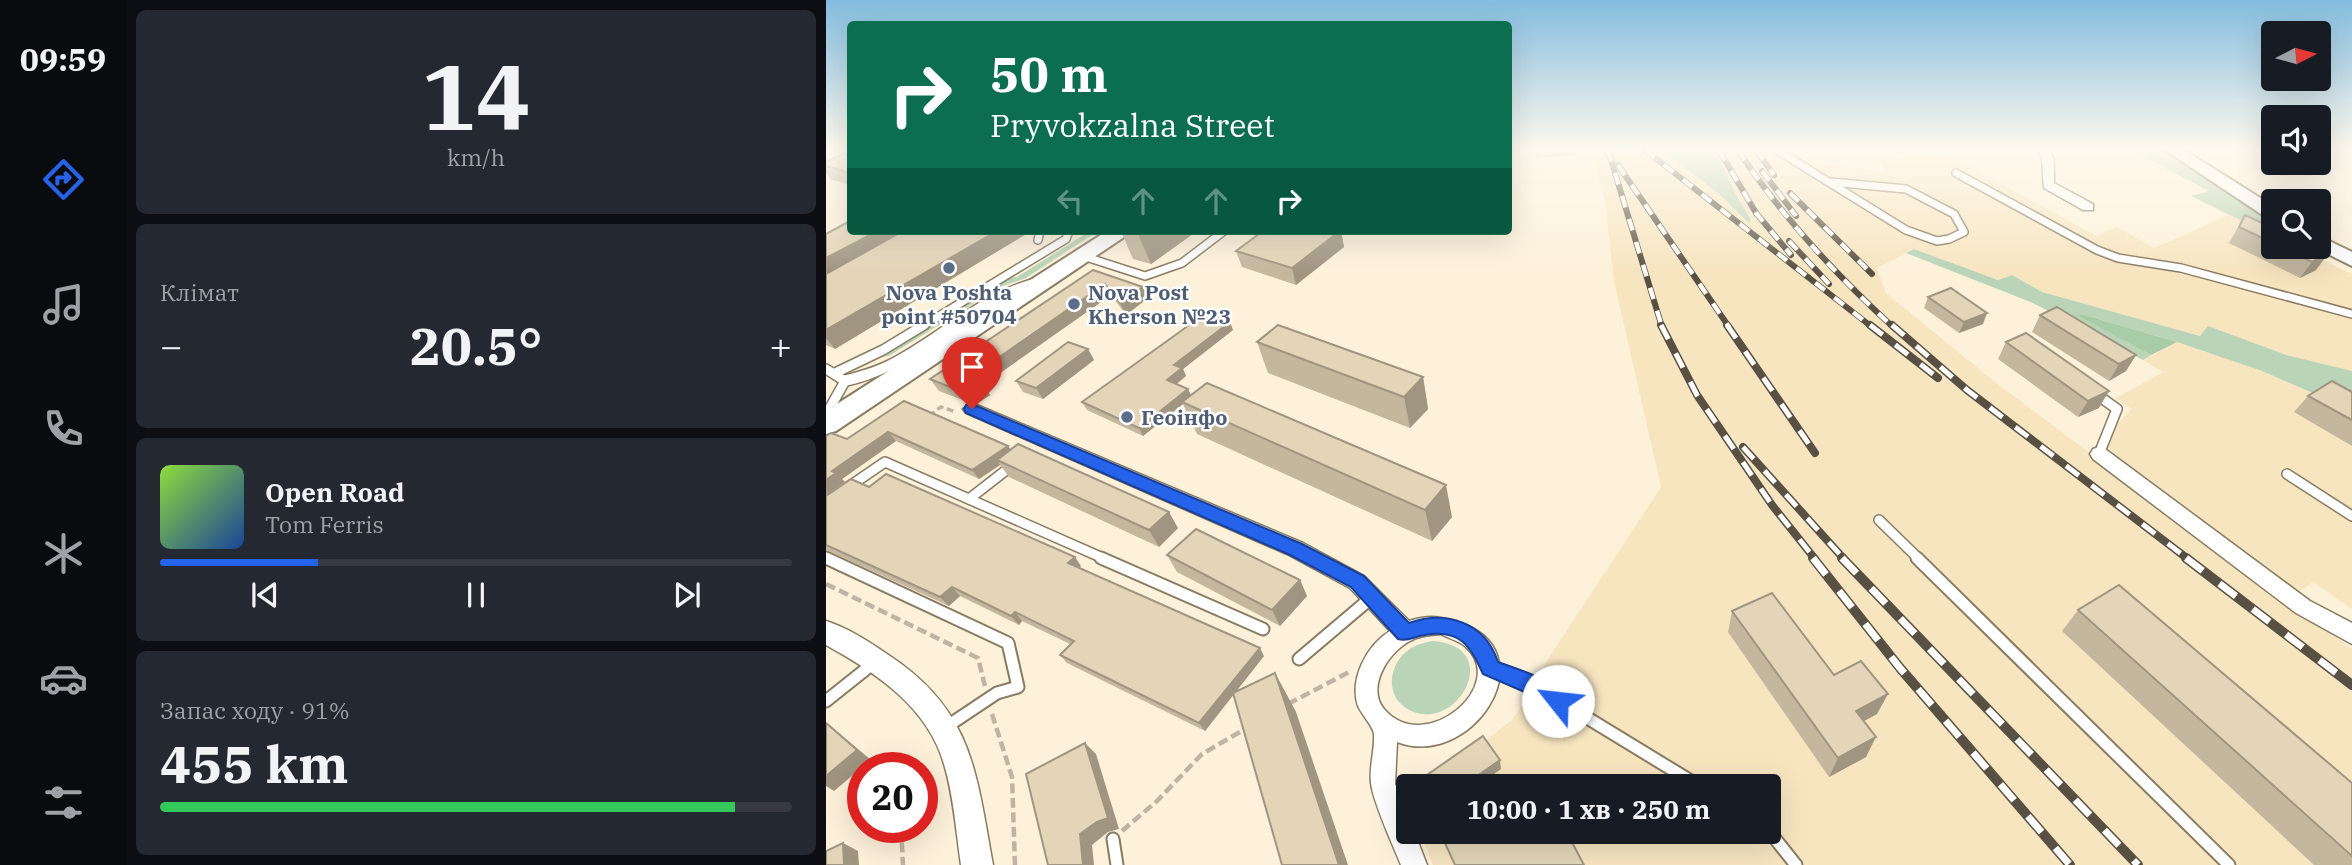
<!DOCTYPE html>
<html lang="uk">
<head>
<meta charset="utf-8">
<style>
	body { margin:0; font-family:"IBM Plex Serif",serif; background:#242831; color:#f1f3f6; height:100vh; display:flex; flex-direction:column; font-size:26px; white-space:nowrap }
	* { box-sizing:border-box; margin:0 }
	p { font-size:23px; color:#9ea1a6 }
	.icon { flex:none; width:38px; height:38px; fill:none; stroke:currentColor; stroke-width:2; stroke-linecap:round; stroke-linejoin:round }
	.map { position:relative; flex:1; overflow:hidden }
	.sheet { display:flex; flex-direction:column; gap:10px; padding:10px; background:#0d0f14; width:700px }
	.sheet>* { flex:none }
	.guide { position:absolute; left:21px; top:21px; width:665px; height:214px; border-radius:7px; box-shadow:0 7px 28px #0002; background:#0b6e4f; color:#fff; overflow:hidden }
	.needle { width:46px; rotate:84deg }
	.controls { position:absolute; left:1435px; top:21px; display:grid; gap:14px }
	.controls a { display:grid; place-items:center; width:70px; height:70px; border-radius:7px; background:#171b24; box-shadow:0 7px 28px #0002; font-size:35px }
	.speed { position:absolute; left:21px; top:752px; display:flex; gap:14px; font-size:35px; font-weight:700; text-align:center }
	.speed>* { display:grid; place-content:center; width:91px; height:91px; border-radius:50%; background:#171b24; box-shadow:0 7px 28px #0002; line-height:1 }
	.speed .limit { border:10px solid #d22; background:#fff; color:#111 }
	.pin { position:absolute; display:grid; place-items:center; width:60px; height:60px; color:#fff; margin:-72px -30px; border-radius:50% 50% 50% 0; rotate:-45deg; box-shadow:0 0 7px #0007 }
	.pin .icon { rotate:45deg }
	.me { position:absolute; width:77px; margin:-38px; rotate:299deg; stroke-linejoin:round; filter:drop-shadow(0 0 5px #0008) }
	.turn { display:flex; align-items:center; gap:24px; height:147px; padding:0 28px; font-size:32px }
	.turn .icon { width:91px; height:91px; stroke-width:2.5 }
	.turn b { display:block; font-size:49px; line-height:60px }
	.lanes { display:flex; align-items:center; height:66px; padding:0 28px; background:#0003; justify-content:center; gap:35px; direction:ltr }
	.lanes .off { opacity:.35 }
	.big { font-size:52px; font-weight:700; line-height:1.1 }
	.sheet .widget { flex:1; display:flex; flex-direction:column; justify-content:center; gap:10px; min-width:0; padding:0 24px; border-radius:10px; background:#242831 }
	.sheet .dial { align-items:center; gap:0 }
	.dial b { font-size:91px; line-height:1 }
	.song { display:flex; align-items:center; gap:21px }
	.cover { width:84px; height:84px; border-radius:10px; background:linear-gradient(135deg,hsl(90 70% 55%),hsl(220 70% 35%)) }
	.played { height:7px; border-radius:4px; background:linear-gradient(90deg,#2563eb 25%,#363941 25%) }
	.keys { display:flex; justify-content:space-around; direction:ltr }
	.heat { display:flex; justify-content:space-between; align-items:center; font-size:38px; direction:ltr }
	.charge { height:10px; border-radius:5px; background:linear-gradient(90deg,#34c759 91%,#363941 0) }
	.trip { position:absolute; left:570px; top:774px; width:385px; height:70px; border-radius:7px; background:#171b24; box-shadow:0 7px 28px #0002; font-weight:700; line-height:70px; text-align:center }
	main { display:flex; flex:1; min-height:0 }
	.menu { display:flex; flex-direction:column; width:126px; justify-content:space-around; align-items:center; background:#090b0e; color:#9ea1a6 }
	.menu .icon { width:49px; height:49px }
	.menu .active { color:#2563eb }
	.menu b { font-size:32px; color:#f1f3f6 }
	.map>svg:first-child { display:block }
	.built { fill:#f7e5c0 }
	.green { fill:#b9d4b7 }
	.forest { fill:#a8cca6 }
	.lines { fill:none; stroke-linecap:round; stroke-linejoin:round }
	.service-far2-casing { stroke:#897b61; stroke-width:10 }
	.service-far1-casing { stroke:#897b61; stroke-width:12 }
	.service-casing { stroke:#897b61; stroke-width:15 }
	.minor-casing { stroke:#897b61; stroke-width:3 }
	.tertiary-casing { stroke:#897b61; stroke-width:3 }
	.secondary-casing { stroke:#897b61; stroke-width:4 }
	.primary-casing { stroke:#897b61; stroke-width:4 }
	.path-far1 { stroke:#bfb4a1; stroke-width:3.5; stroke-dasharray:7 3.5; stroke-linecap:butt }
	.path { stroke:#bfb4a1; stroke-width:4.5; stroke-dasharray:10 4.5; stroke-linecap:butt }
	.service-far2 { stroke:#fff; stroke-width:7 }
	.service-far1 { stroke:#fff; stroke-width:9 }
	.service { stroke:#fff; stroke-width:11 }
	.minor { fill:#fff; fill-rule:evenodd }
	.tertiary { fill:#fff; fill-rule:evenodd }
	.secondary { fill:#fff; fill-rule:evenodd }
	.primary { fill:#fff; fill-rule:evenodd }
	.rail-far2-casing { stroke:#585143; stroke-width:6 }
	.rail-far1-casing { stroke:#585143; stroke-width:8 }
	.rail-casing { stroke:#585143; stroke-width:10 }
	.rail-far2 { stroke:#fff; stroke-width:4.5; stroke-dasharray:12; stroke-linecap:butt }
	.rail-far1 { stroke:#fff; stroke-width:5; stroke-dasharray:16; stroke-linecap:butt }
	.rail { stroke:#fff; stroke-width:7; stroke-dasharray:21; stroke-linecap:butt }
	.wall { fill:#c4b79e }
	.shaded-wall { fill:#a09581 }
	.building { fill:#e4d5b8; stroke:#a09581; stroke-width:2 }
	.route { fill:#2563eb; stroke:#184099; stroke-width:2 }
	.service-dot { fill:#5c6f8a; stroke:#fff; stroke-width:2.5 }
	.labels { text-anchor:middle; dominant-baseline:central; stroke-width:5; stroke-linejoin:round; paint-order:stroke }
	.service-label { font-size:21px; font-weight:bold; fill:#4e5e75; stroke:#fff; text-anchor:start }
</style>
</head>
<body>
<main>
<nav class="menu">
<b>09:59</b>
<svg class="icon active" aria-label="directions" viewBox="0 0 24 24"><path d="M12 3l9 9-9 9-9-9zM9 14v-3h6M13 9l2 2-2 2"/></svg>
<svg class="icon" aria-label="music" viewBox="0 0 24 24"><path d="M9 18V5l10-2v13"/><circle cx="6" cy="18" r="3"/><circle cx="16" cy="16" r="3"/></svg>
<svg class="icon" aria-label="phone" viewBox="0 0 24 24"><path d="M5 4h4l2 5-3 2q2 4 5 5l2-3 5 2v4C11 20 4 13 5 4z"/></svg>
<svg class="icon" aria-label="climate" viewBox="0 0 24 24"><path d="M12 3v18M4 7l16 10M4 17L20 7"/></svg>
<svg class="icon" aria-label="car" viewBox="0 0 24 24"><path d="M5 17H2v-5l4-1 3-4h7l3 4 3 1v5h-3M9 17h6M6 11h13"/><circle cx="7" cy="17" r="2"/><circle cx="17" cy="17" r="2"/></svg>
<svg class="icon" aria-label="filters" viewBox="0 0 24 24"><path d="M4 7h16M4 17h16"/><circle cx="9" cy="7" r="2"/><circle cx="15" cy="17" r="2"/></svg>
</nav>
<section class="sheet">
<div class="widget dial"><b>14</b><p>km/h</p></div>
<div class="widget"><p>Клімат</p>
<div class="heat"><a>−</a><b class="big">20.5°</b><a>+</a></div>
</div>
<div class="widget">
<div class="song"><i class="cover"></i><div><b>Open Road</b><p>Tom Ferris</p></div></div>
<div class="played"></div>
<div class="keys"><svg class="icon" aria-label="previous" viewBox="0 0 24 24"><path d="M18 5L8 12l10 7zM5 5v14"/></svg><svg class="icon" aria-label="pause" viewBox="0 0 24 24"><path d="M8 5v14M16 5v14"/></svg><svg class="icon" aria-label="next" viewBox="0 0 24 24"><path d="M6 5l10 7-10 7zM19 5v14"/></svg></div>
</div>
<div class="widget"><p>Запас ходу · 91%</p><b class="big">455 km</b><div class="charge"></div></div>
</section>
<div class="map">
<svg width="1526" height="865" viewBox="0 0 1526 865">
	<rect width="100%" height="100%" fill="#fdf1da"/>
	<g class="built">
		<path d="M766 150H837L893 194 923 222 925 220 908 191 890 150H935L940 155 966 150 997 165 1060 171 1054 159 1124 156 1270 236 1291 227 1328 248 1403 215 1447 236V247H1469L1526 274V371L1374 336 1216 292 1186 275 1172 280 1088 249 1051 268 1060 293 1169 382 1526 649V865H607L593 831H943V786H600L686 720 709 686 722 659 835 487 788 281 779 202Z"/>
		<path d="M1351 342 1436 371 1526 410V609L1487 582 1468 596 1281 449 1290 425 1306 409 1290 398 1337 372 1317 360Z"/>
	</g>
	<g class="green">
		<path d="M837 150H890L908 191 925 220 923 223 893 194Z"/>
		<path d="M1305 150H1340L1447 220V236L1365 196 1383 191Z"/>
		<path d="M264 231H272L200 278 174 287 63 356 53 357 181 278 191 277Z"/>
		<path d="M1088 249 1172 280 1186 275 1216 292 1374 336 1382 326 1460 355 1526 371V410L1436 371 1351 342 1255 314 1253 316 1325 355 1317 360 1207 303 1080 253Z"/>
		<path d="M606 641C680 645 632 735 583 710 559 697 562 666 581 651 588 645 597 643 606 641Z"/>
	</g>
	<path class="forest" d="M1255 314 1351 342 1325 355 1252 316Z"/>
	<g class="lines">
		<defs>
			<g id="service-far2">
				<path d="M951 150 1080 230 1111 241 1123 239 1138 232 1128 214 1080 189 1005 182"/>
				<path d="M1130 173 1271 250 1292 258 1355 268 1526 314"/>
				<path d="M212 240 214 231"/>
				<path d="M257 256 319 276 356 263 398 231"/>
				<path d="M95 327 240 239 243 231"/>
			</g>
			<g id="service-far1">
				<path d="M0 369 19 381 0 415"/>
				<path d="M9 373 57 350 98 325"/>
				<path d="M1270 394 1291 409 1273 454"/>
				<path d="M1461 474 1526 516"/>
				<path d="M21 488 59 462 279 559"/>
				<path d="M143 499 188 464"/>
				<path d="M1053 520 1093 559"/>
				<path d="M0 558 3 559"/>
			</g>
			<g id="service">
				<path d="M0 558 182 643 192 687 171 693 120 727"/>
				<path d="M275 558 437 629"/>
				<path d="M1091 558 1403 865"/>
				<path d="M473 659 545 598"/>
				<path d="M664 668 709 686 873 786"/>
				<path d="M0 701 49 662"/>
				<path d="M943 831 970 865"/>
				<path d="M287 839 291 865"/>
			</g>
			<g id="minor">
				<path d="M1212 150H1224L1228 160V183L1267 204V210H1257L1218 188 1216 160Z"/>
				<path d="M211 278 218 282 216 285C204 289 192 292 180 298 124 327 83 373 19 386L11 381 13 377C33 372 51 367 69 357 117 331 157 291 211 278Z"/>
				<path d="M146 403 477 543 538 576 583 621C605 614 619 617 640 625 719 659 644 770 571 742L569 784 583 818V831H588L601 865H575C567 845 547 802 545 783 543 767 549 750 548 734 547 726 536 715 532 706 523 679 541 645 564 631L524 588 463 555 140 413 137 409ZM615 634C622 638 633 641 639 646 684 685 599 757 558 709 539 686 565 648 588 639 596 635 606 635 615 634Z"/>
				<path d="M1273 447 1279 449 1484 601 1526 623V644L1470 613 1267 459 1264 454 1267 449Z"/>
			</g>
			<path id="tertiary" d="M0 621C22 628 42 641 61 654 147 710 150 772 167 865H135C130 832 128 797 118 764 102 707 49 672 0 645Z"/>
			<g id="secondary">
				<path d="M1339 150H1358L1447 206V219L1441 218Z"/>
				<path d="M1493 236 1526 252V266L1488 247H1493Z"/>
			</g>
			<path id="primary" d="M281 231H307L10 431 0 434V411Z"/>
		</defs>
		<use href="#service-far2" class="service-far2-casing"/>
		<use href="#service-far1" class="service-far1-casing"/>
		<use href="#service" class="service-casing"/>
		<use href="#minor" class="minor-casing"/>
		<use href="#tertiary" class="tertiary-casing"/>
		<use href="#secondary" class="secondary-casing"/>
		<use href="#primary" class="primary-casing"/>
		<path class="path-far1" d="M103 416 115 407 130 412"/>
		<g class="path">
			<path d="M0 584 152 658 159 686"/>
			<path d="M462 704 523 672"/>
			<path d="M166 714 186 777 189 865"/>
			<path d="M75 828 77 865"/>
			<path d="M296 831 331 801 376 754 419 729"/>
		</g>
		<use href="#service-far2" class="service-far2"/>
		<use href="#service-far1" class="service-far1"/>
		<use href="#service" class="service"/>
		<use href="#minor" class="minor"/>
		<use href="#tertiary" class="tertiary"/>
		<use href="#secondary" class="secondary"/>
		<use href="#primary" class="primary"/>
		<defs>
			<g id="rail-far2">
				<path d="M782 150 836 327"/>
				<path d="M819 150 1046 327"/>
				<path d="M893 150 930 213 965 255"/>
				<path d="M912 150C956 217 1008 273 1067 327"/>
				<path d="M930 150 948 175"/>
				<path d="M792 165 903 327"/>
				<path d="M936 171 970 216"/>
				<path d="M964 193 1046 274"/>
				<path d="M963 241 1003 284"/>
			</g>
			<g id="rail-far1">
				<path d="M835 325 871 395 946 505 989 559"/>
				<path d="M901 325 989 453"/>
				<path d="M1044 325 1112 378"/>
				<path d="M1066 325 1141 390 1362 559"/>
				<path d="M917 447 1018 559"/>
			</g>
			<g id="rail">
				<path d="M987 558 1074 668 1244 865"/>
				<path d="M1016 558 1312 865"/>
				<path d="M1360 558 1526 685"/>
			</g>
		</defs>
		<use href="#rail-far2" class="rail-far2-casing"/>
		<use href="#rail-far1" class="rail-far1-casing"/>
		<use href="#rail" class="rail-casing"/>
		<use href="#rail-far2" class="rail-far2"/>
		<use href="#rail-far1" class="rail-far1"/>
		<use href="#rail" class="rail"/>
	</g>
	<g class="wall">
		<path d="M708 150H749V155L710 158Z"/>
		<path d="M24 155V185L4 179 0 173V162Z"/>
		<path d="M1419 215 1447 228V247H1488L1490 270 1474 278 1403 243Z"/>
		<path d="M295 231H371L325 264 307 259Z"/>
		<path d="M515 231 518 247 470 285 416 267 410 251Z"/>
		<path d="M202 233 9 349 0 345V234Z"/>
		<path d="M267 270 317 287 322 298 300 315 285 295 157 385 164 395 152 403 142 402 113 391 104 379Z"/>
		<path d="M1102 297 1157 324 1133 333 1098 308Z"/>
		<path d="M1214 315 1310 355 1300 371 1283 381 1206 332Z"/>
		<path d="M407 330 357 369 360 376 351 384 365 395 626 517 606 541 371 434 357 404 317 436 261 410 256 402Z"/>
		<path d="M431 342 597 377 602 409 584 428 442 373Z"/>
		<path d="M1180 342 1273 408 1252 417 1172 359Z"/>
		<path d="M262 349 268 360 217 399 197 392 190 381Z"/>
		<path d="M1526 392V446L1468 412 1482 396Z"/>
		<path d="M78 401 182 446 185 450 352 528 333 547 183 477 174 465 153 479 70 441 16 479 19 482 0 495V436L21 439Z"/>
		<path d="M43 487 255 566 253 567 438 656 411 690 449 673 470 712 407 695 379 731 241 663 234 655 244 644 196 621 193 625 134 596 123 606 0 550V496Z"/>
		<path d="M341 555 474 580 481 596 454 626 351 572Z"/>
		<path d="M1252 610 1526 783V865H1488L1236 631Z"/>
		<path d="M906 611 1008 675 1051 714 1038 721 1040 757 1003 777 902 632Z"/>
	</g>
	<g class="shaded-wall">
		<path d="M52 231H91L0 279V258Z"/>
		<path d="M171 231H201L202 233 9 349 0 338V330Z"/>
		<path d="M316 231H371L325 264 312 234Z"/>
		<path d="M515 231 518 247 470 285 466 268Z"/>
		<path d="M1502 254 1490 270 1474 278 1486 262Z"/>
		<path d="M279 284 285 295 157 385 164 395 152 403 144 391 143 378Z"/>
		<path d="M317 287 322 298 300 315 294 303Z"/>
		<path d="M1161 313 1157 324 1133 333 1138 322Z"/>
		<path d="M404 322 407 330 357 369 360 376 345 388 341 380 348 365Z"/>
		<path d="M262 349 268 360 217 399 210 388Z"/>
		<path d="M1310 355 1300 371 1283 381 1293 364Z"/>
		<path d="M597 377 602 409 584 428 578 397Z"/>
		<path d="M362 389 366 397 356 402 357 404 317 436 313 428Z"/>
		<path d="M1283 391 1273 408 1252 417 1262 401Z"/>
		<path d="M62 432 70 441 16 479 19 482 0 495V480L6 471Z"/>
		<path d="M182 446 189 455 171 460 174 465 153 479 146 470Z"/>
		<path d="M620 485 626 517 606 541 599 510Z"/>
		<path d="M343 512 352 528 333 547 323 530Z"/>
		<path d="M249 557 255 566 249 571 242 563Z"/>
		<path d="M474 580 481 596 454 626 446 610Z"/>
		<path d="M126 587 134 596 123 606 114 597Z"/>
		<path d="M189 612 196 621 193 625 185 616Z"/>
		<path d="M434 648 438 656 379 731 373 723Z"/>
		<path d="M449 673 470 712 522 865H513Z"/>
		<path d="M1062 694 1051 714 1021 730 1030 711Z"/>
		<path d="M0 722 45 760 8 791 0 786Z"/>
		<path d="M1050 737 1040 757 1003 777 1012 758Z"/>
		<path d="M259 743 270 754 293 829 282 832 266 845 268 865H257L254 834Z"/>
		<path d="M674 760 675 769 652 786H637Z"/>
		<path d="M17 843 32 851 33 865H18Z"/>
	</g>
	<g class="building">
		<path d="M19 153 24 155V173L0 166V162Z"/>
		<path d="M1419 215 1447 228V243L1413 227Z"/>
		<path d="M24 221V231H52L0 258V234Z"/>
		<path d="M77 231H171L0 330V274Z"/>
		<path d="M302 231H316L312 234Z"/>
		<path d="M437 231H514L466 268 410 251Z"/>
		<path d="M1455 247H1488L1502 254 1486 262Z"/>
		<path d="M267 270 317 287 294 303 279 284 143 378 156 383 144 391H134L104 379Z"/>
		<path d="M1125 288 1161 313 1138 322 1102 297Z"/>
		<path d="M1231 307 1310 355 1293 364 1214 315Z"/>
		<path d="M380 313 404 322 348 365 356 368 341 380 362 389 313 428 256 402Z"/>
		<path d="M452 325 597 377 578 397 431 342Z"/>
		<path d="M1200 333 1283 391 1262 401 1180 342Z"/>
		<path d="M242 342 262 349 210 388 190 381Z"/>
		<path d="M1506 381 1526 392V420L1482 396Z"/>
		<path d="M381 383 620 485 599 510 356 402Z"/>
		<path d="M78 401 182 446 146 470 62 432 6 471 10 473 0 480V436L5 433 21 439Z"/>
		<path d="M192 444 343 512 323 530 171 460Z"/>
		<path d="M60 474 249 557 242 563 434 648 373 723 234 655 248 641 189 612 185 616 126 587 114 597 0 545V496L25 479 43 487Z"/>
		<path d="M370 529 474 580 446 610 341 555Z"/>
		<path d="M1293 585 1526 783V856L1252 610Z"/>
		<path d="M946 593 1008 675 1035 661 1062 694 1030 711 1050 737 1012 758 906 611Z"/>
		<path d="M449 673 513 865H456L407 693Z"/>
		<path d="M0 723 31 750 0 776Z"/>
		<path d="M657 736 674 760 637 786H585Z"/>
		<path d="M259 743 282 818 271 822 254 834 257 865H222L200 774Z"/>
		<path d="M583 787V801L577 791Z"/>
		<path d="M635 831H740L758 865H629L618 841Z"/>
		<path d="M17 843 18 865H0V851Z"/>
	</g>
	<linearGradient id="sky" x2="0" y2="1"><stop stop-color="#83bcdf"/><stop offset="0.55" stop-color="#fef9ee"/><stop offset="1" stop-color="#fef9ee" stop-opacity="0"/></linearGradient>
	<rect width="1526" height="271" fill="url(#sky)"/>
	<path class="route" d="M146 404 476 544 538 576 583 623C620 610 659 622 672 662 691 669 735 682 743 701L740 707 732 710 701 693 657 674C644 646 635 629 599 635 589 636 582 642 572 639L525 587 464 555 140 413 138 409 140 405Z"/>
	<g class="service-dot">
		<circle cx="123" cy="268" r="7"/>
		<circle cx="248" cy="304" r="7"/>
		<circle cx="301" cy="417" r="7"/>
	</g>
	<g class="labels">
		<g class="service-label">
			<text x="123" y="292" text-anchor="middle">Nova Poshta<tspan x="123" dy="24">point #50704</tspan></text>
			<text x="262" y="292">Nova Post<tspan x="262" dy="24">Kherson №23</tspan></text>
			<text x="315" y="417">Геоінфо</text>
		</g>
	</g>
</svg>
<div class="controls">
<a><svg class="needle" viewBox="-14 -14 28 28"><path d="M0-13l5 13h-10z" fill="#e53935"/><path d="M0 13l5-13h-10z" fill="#9ea1a6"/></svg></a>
<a><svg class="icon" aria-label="sound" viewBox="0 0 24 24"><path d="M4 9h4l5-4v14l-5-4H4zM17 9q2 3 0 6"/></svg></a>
<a><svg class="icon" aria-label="search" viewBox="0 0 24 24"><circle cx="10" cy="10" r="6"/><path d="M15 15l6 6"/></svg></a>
</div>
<div class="speed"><div class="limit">20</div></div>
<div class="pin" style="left:146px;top:409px;background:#d93025"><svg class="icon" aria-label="arrive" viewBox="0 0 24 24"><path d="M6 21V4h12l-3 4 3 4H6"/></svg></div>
<svg class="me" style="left:732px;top:701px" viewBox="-20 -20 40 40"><circle r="19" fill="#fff"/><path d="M0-13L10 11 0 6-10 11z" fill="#2563eb"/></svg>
<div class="trip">10:00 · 1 хв · 250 m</div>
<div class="guide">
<div class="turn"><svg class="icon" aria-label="right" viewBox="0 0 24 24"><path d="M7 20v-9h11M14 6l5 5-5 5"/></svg><div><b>50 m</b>Pryvokzalna Street</div></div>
<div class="lanes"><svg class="icon off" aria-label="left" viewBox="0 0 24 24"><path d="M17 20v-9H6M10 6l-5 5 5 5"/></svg><svg class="icon off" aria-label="ahead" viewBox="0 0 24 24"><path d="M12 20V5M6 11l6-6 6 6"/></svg><svg class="icon off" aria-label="ahead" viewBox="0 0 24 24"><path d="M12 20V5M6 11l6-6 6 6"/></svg><svg class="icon" aria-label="right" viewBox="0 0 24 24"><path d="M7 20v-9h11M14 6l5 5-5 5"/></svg></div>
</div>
</div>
</main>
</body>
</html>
